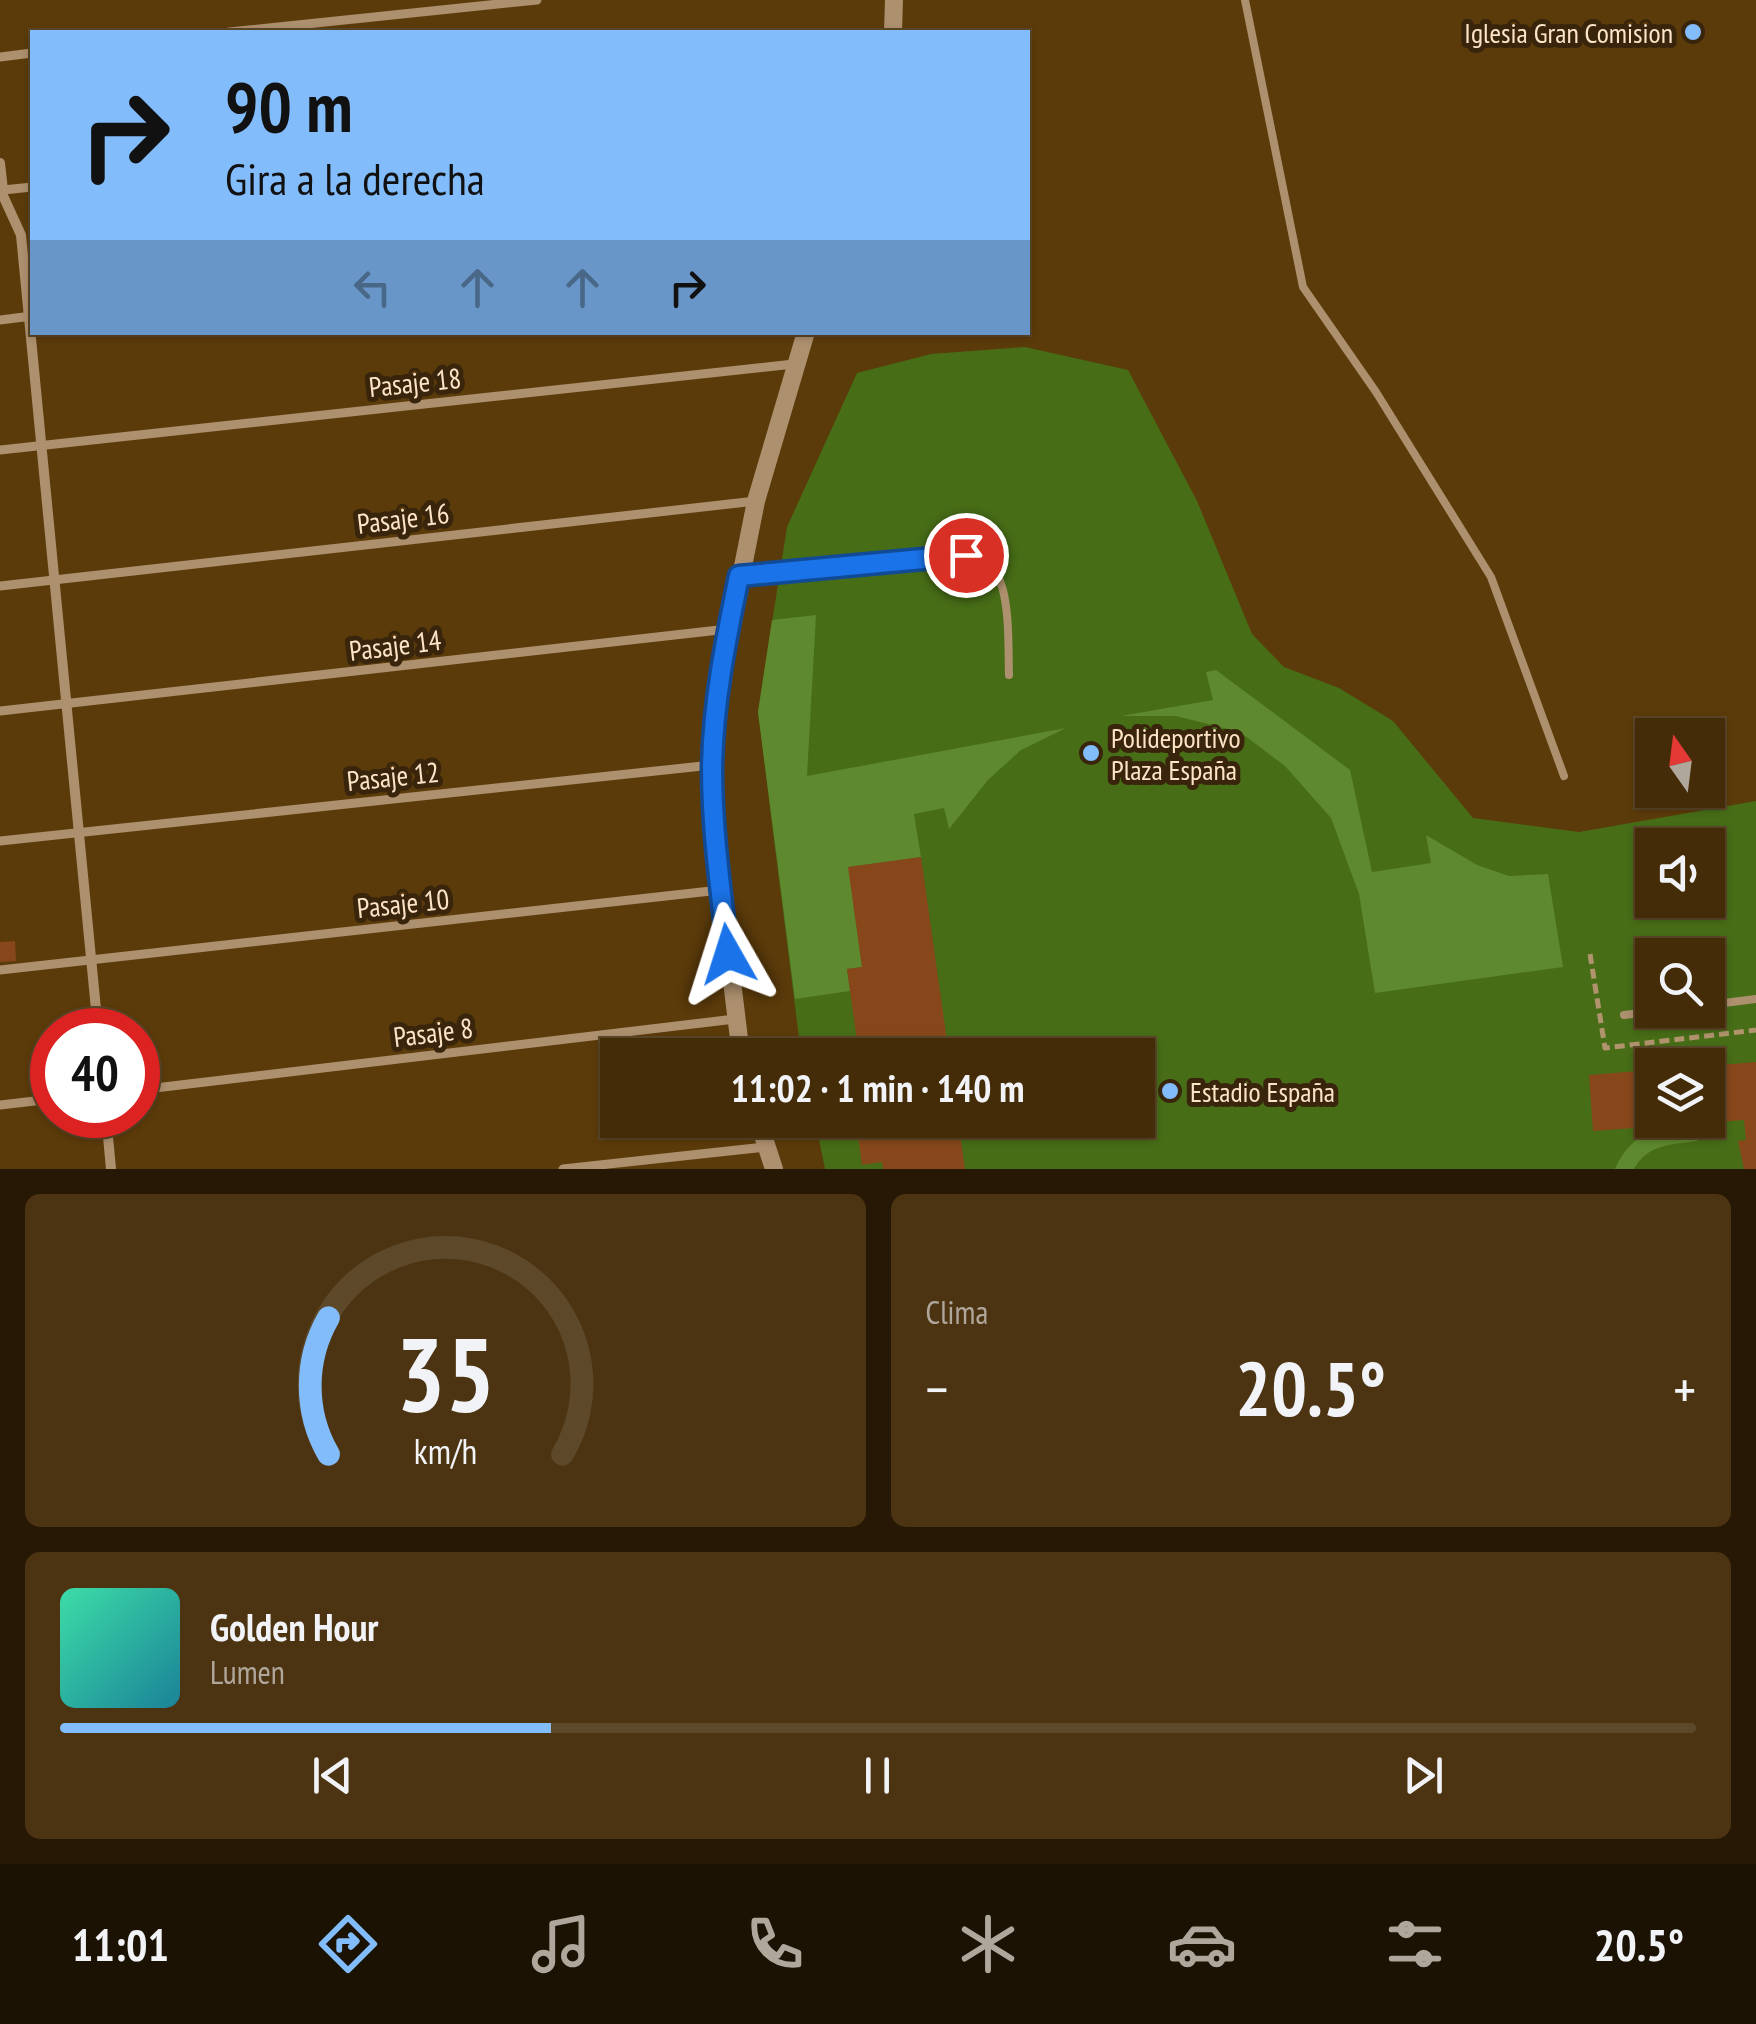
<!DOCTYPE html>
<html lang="es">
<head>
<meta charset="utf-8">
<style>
	body { margin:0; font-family:"PT Sans Narrow",sans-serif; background:#4c3412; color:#f1f3f6; height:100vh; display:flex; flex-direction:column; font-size:38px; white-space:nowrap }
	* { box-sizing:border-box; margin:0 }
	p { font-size:32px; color:#b0a79c }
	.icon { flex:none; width:55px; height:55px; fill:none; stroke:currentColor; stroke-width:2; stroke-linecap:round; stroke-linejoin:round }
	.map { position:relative; height:1169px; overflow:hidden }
	.details { display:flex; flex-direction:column; gap:25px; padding:25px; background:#261804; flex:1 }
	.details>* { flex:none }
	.top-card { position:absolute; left:30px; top:30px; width:1000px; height:305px; border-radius:0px; box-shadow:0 2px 8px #0004,0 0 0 2px #5d4829; background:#82bcfa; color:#111; overflow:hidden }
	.needle { width:65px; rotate:346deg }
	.controls { position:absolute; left:1635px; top:718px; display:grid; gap:20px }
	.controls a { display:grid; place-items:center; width:90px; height:90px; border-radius:0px; background:#452c08; box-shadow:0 2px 8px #0004,0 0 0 2px #5d4829; font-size:50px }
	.speed { position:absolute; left:30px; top:1008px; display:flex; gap:20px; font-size:50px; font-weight:700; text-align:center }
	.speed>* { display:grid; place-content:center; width:130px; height:130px; border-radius:50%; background:#452c08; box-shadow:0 2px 8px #0004,0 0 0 2px #5d4829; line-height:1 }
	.speed .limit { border:15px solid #d22; background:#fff; color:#111 }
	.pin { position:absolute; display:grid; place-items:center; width:85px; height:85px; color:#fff; margin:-42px; border:5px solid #fff; border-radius:50%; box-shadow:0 2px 10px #0007 }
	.me { position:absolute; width:110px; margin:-55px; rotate:354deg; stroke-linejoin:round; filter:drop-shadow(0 0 8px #0008) }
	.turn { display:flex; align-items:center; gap:35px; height:210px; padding:0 30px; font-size:45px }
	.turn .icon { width:130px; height:130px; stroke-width:2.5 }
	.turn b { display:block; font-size:70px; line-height:85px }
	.lanes { display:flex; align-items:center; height:95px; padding:0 30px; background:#0003; justify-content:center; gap:50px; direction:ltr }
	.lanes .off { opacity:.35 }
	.big { font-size:75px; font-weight:600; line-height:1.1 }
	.details .tile { flex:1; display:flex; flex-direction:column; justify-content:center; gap:15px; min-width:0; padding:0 35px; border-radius:15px; background:#4c3412 }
	.details .dial { align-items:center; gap:0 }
	.dial svg { height:260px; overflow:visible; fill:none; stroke:#5d4829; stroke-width:7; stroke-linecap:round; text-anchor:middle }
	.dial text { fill:#f1f3f6; stroke:none }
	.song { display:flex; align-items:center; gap:30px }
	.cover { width:120px; height:120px; border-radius:15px; background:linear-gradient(135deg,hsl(160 70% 55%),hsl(190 70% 35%)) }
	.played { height:10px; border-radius:5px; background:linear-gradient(90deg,#82bcfa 30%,#5d4829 30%) }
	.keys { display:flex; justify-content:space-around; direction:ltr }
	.heat { display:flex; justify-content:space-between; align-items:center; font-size:55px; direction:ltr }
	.details .tiles { flex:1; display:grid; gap:25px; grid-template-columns:1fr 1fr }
	.tile:last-child { grid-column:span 2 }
	.trip { position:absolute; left:600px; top:1038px; width:555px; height:100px; border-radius:0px; background:#452c08; box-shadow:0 2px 8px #0004,0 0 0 2px #5d4829; font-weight:600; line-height:100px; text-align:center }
	.dock { display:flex; height:160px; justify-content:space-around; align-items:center; background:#1c1203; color:#b0a79c }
	.dock .icon { width:70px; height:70px }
	.dock .active { color:#82bcfa }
	.dock b { font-size:45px; color:#f1f3f6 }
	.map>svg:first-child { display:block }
	.green { fill:#476d17; fill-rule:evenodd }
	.forest { fill:#5f892e }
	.building { fill:#87471b }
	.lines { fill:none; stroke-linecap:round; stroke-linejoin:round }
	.path { stroke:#b1946d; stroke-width:5; stroke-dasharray:10 5; stroke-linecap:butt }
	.service { stroke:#ad906e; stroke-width:8 }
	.pedestrian { stroke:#ad906e; stroke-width:9 }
	.minor { stroke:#ad906e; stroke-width:10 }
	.tertiary { stroke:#ad906e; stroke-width:18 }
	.route-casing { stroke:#114b97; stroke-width:25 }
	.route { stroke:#1a73e8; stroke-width:18 }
	.poi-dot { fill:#82bcfa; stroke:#38250c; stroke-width:4 }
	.labels { text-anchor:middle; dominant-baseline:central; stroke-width:10; stroke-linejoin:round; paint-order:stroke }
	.poi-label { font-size:28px; fill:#fee4c7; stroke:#38250c; text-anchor:start }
	.street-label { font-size:28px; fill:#fee4c7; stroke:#38250c }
</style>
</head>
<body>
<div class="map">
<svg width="1756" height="1169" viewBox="0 0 1756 1169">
	<rect width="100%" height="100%" fill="#5c3b0a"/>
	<path class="green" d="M1025 347 1128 370 1197 501 1252 634 1284 667 1339 688 1393 721 1473 818 1579 832 1756 801V1169H825L815 1120H1138V1055H802L800 1046 758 712 787 527 857 373 931 354ZM1652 845H1708V900H1652ZM1652 955H1708V1010H1652ZM1652 1065H1708V1120H1652Z"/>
	<g class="forest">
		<path d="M816 615 807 776 1066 728 1021 750 988 780 949 829 944 808 914 814 921 857 849 867 862 967 847 969 850 991 795 999 758 712 772 620Z"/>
		<path d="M1216 670 1350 770 1372 872 1431 863 1426 835 1477 865 1509 876 1548 874 1563 967 1375 993 1359 894 1331 818 1285 766 1240 732 1176 716H1121L1213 700 1206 672Z"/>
		<path d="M1700 1123 1697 1141C1670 1145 1648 1144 1634 1169H1615C1633 1128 1660 1130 1700 1123Z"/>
	</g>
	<g class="building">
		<path d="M921 857 949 1055H859L847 969 862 967 848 867Z"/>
		<path d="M15 941 16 961 0 962V942Z"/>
		<path d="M1756 1062V1169H1744L1738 1141 1746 1140 1744 1120 1593 1131 1589 1075 1652 1070V1120H1708V1066Z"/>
		<path d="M856 1120H958L965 1169H883L882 1162 862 1165Z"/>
	</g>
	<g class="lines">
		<path class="path" d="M1590 954 1605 1048 1756 1030"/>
		<g class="service">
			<path d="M1245 0 1303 287 1376 392 1491 577 1564 776"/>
			<path d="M744 575 966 555C976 558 988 561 994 570 1011 592 1008 648 1009 675"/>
			<path d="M1708 1005 1756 999"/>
			<path d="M1624 1015 1668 1010"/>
		</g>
		<g class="pedestrian">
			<path d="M229 32 537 0"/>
			<path d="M0 57 32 53"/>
			<path d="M3 190 32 187"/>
			<path d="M0 320 32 316"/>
			<path d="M0 450 794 364"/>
			<path d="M0 586 756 501"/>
			<path d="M0 711 728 629"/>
			<path d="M0 841 712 765"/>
			<path d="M0 970 720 890"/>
			<path d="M138 1090 735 1019"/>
			<path d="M0 1105 52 1099"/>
			<path d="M563 1169 765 1147"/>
		</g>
		<g class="minor">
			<path d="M0 163 3 190"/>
			<path d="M0 189 21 235 98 1030"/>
			<path d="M106 1115 111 1169"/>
		</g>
		<g class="tertiary">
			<path d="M893 32 894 0"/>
			<path d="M741 1055 714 834 712 765 717 697 756 501 806 332"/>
			<path d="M758 1120 774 1169"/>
		</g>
	</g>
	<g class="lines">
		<defs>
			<path id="route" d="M728 954C721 892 712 831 712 768 713 703 726 639 739 576L966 555"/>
		</defs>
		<use href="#route" class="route-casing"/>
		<use href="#route" class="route"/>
	</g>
	<g class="poi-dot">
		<circle cx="1693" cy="32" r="10"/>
		<circle cx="1091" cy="753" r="10"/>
		<circle cx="1170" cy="1091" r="10"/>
	</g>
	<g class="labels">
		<g class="poi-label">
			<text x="1673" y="32" text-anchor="end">Iglesia Gran Comision</text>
			<text x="1111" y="737">Polideportivo<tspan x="1111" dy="32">Plaza España</tspan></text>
			<text x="1190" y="1091">Estadio España</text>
		</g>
		<g class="street-label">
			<text transform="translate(415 382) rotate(-6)">Pasaje 18</text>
			<text transform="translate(403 518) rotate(-7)">Pasaje 16</text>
			<text transform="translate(395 645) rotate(-7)">Pasaje 14</text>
			<text transform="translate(393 776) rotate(-6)">Pasaje 12</text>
			<text transform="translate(403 903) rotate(-6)">Pasaje 10</text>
			<text transform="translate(433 1032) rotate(-7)">Pasaje 8</text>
		</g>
	</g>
</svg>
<div class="controls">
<a><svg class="needle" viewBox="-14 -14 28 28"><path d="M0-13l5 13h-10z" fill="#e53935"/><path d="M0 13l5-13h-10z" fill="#b0a79c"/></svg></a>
<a><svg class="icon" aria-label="sound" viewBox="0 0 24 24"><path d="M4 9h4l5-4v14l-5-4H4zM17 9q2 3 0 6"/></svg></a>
<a><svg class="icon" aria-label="search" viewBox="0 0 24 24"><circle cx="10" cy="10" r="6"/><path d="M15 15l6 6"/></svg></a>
<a><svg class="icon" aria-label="layers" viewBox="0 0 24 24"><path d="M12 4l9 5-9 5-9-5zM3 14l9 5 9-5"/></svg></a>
</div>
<div class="speed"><div class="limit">40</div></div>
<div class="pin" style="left:966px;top:555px;background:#d93025"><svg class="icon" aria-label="arrive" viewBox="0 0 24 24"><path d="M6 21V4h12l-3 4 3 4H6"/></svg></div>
<svg class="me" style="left:728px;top:954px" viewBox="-20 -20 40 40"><path d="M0-17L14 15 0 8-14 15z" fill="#1a73e8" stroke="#fff" stroke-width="4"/></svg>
<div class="trip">11:02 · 1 min · 140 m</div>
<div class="top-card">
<div class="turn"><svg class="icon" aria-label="right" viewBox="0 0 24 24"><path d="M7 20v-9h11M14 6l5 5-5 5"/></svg><div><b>90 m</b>Gira a la derecha</div></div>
<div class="lanes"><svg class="icon off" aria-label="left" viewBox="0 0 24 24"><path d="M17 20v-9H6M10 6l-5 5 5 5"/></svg><svg class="icon off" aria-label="ahead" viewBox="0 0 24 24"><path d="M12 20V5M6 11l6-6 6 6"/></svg><svg class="icon off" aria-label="ahead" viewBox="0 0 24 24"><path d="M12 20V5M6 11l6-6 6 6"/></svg><svg class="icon" aria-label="right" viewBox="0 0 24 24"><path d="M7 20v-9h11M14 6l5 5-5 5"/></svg></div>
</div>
</div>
<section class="details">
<div class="tiles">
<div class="tile dial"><svg viewBox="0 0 100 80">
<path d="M14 69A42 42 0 1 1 86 69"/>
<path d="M14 69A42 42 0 0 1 14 27" stroke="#82bcfa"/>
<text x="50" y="56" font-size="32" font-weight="700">35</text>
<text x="50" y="72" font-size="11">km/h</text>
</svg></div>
<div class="tile"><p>Clima</p>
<div class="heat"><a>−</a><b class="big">20.5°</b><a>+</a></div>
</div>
<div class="tile">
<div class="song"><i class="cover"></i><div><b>Golden Hour</b><p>Lumen</p></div></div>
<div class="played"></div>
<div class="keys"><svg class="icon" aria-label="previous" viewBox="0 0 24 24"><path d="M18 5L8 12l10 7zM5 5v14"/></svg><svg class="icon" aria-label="pause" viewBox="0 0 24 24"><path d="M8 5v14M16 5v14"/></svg><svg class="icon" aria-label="next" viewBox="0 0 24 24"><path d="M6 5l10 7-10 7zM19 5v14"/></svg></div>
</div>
</div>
</section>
<nav class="dock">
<b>11:01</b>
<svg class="icon active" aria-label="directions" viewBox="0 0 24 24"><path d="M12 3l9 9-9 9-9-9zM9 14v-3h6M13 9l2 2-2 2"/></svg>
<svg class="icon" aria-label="music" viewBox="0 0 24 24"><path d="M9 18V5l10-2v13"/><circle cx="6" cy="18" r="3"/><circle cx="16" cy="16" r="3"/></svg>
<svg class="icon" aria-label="phone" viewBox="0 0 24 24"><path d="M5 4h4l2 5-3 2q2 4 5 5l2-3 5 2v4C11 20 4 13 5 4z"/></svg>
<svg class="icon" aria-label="climate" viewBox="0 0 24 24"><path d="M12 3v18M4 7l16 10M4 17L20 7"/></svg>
<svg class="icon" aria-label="car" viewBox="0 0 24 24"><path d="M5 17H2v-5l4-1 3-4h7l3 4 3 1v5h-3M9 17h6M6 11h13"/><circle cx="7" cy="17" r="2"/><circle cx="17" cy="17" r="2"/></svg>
<svg class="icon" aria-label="filters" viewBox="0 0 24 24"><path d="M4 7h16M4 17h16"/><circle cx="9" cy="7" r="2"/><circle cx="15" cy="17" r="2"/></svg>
<b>20.5°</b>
</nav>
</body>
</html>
